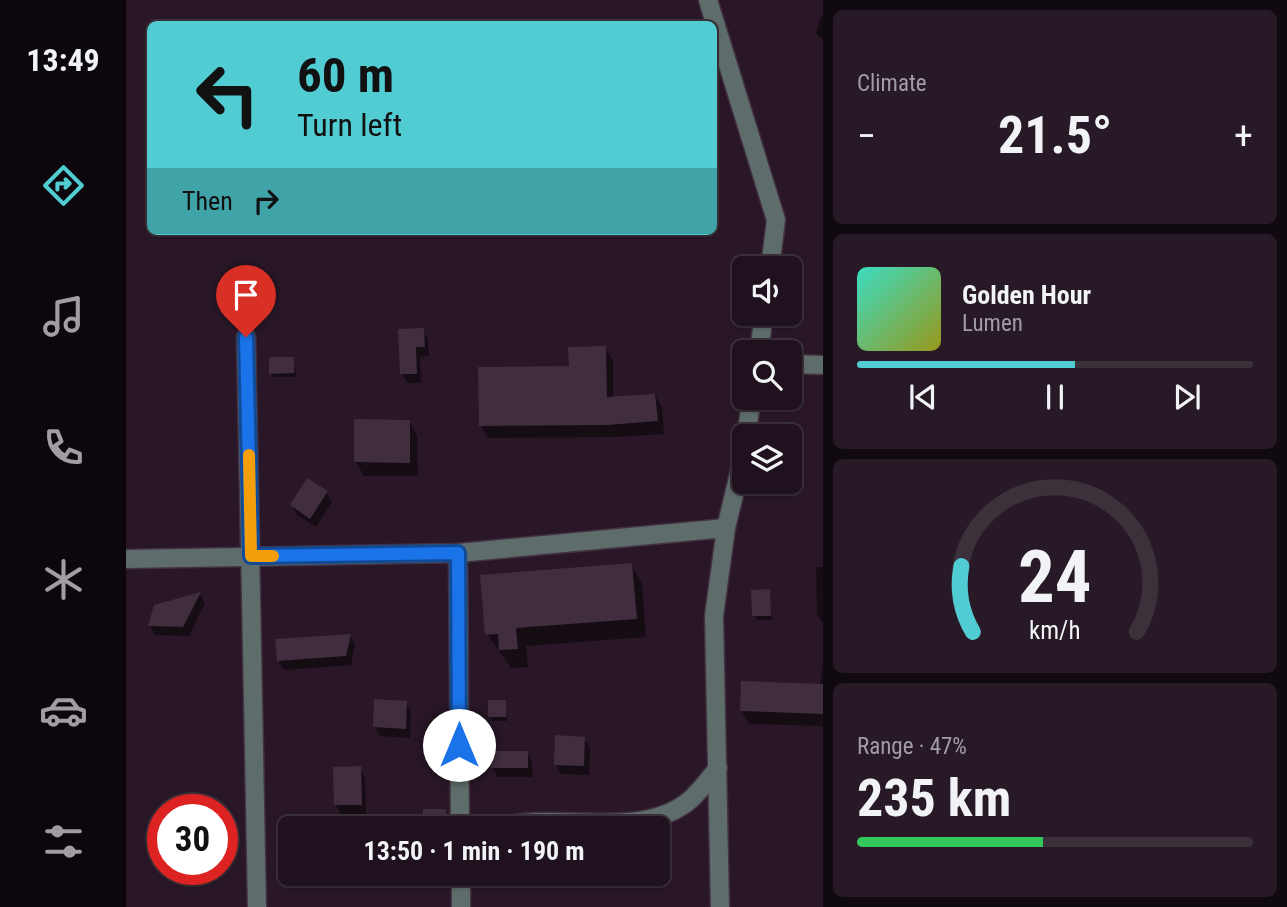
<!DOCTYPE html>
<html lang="en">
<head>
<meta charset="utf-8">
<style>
	body { margin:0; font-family:"Roboto Condensed",sans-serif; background:#271a26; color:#f1f3f6; height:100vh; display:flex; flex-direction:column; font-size:26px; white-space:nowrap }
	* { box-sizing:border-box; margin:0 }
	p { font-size:23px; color:#a19da4 }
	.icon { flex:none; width:38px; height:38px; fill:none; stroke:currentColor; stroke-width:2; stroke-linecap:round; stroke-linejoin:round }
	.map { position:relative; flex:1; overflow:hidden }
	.drawer { display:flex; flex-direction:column; gap:10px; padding:10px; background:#110910; width:464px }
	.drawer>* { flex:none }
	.guide { position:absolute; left:21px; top:21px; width:570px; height:214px; border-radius:10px; box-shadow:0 2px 5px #0004,0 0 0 2px #3c313b; background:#51ccd3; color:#111; overflow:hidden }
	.buttons { position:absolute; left:606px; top:256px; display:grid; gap:14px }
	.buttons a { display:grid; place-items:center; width:70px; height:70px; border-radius:10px; background:#1f111d; box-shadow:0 2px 5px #0004,0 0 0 2px #3c313b; font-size:35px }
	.speed { position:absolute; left:21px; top:794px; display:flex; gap:14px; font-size:35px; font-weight:700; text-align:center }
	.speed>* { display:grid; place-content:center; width:91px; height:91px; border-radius:50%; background:#1f111d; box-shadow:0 2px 5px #0004,0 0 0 2px #3c313b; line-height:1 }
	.speed .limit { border:10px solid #d22; background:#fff; color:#111 }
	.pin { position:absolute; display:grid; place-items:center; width:60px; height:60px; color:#fff; margin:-72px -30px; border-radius:50% 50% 50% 0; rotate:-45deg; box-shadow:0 0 7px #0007 }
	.pin .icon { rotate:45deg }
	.me { position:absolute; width:77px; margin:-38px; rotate:0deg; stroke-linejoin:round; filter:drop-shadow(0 0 5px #0008) }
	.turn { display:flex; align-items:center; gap:24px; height:147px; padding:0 35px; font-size:32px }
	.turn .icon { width:91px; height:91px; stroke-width:2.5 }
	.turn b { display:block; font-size:49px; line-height:60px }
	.then { display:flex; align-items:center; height:66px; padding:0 35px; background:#0003; gap:14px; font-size:26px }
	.big { font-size:52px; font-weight:700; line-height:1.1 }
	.drawer .tile { flex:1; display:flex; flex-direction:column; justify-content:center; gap:10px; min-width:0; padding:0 24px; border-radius:10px; background:#271a26 }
	.drawer .dial { align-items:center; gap:0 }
	.dial svg { height:182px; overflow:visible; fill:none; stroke:#3c313b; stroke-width:7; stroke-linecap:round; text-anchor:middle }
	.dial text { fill:#f1f3f6; stroke:none }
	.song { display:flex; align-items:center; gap:21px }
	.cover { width:84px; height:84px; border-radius:10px; background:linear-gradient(135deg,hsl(170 70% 55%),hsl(60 70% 35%)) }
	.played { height:7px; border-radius:4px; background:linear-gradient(90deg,#51ccd3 55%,#3c313b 55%) }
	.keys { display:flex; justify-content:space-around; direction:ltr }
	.heat { display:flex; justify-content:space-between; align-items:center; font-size:38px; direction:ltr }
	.charge { height:10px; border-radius:5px; background:linear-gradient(90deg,#34c759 47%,#3c313b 0) }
	.trip { position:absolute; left:152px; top:816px; width:392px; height:70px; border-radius:10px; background:#1f111d; box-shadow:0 2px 5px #0004,0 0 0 2px #3c313b; font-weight:700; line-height:70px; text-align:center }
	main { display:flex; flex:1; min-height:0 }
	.dock { display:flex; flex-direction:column; width:126px; justify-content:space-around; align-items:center; background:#0c070c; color:#a19da4 }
	.dock .icon { width:49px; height:49px }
	.dock .active { color:#51ccd3 }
	.dock b { font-size:32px; color:#f1f3f6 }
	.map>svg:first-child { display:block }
	.shadow { fill:#0007 }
	.building { fill:#402d3e }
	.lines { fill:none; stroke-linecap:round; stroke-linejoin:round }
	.minor-casing { stroke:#423140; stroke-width:21 }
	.minor { stroke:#5e6d6b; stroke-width:18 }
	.route-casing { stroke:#114b97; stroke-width:18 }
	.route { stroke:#1a73e8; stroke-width:12 }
	.slow { stroke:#f59e0b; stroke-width:12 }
</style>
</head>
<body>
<main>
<nav class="dock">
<b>13:49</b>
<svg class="icon active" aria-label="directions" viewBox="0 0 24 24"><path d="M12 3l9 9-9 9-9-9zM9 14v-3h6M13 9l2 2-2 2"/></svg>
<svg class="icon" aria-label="music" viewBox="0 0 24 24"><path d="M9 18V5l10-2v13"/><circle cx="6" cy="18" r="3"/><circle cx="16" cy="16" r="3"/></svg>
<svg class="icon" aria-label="phone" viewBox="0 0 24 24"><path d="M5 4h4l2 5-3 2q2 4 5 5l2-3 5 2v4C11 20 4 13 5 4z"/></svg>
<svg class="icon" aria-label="climate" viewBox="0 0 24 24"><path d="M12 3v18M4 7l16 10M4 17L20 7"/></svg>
<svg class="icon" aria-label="car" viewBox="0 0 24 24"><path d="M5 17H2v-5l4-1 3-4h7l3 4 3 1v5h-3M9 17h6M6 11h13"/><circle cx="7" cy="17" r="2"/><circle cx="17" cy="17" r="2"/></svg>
<svg class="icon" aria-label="filters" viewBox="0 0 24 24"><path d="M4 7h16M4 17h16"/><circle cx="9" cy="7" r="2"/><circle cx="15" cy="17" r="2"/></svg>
</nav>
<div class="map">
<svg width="698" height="907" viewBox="0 0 698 907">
	<rect width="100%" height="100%" fill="#291727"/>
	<g class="shadow">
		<path d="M695 16 698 17V40L690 34Z"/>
		<path d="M297 330 302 339 303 356 294 357 295 383H281L276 374Z"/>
		<path d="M479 348 487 361V399L529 395 536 408 538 434 489 437 362 438 355 426Z"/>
		<path d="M167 359 170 377H147L145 373Z"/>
		<path d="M283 421 291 436 292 476H238L230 462Z"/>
		<path d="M201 493 206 502 190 527 171 515 166 505Z"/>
		<path d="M505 565 516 584 520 637 400 646 402 667 385 668 361 634Z"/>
		<path d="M690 567H698V624L691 615Z"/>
		<path d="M643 591 646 620H631L628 616Z"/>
		<path d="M74 594 79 603 63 636 29 635 24 625Z"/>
		<path d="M224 636 229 645 225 665 158 670 153 661Z"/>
		<path d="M696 665 698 726 623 724 615 710 694 686Z"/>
		<path d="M379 702 381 721H366L364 717Z"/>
		<path d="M280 703 285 712 284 738 254 736 249 727Z"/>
		<path d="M458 739 464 748 463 775 435 774 430 764Z"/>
		<path d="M401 752 406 762 407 777H372L367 768Z"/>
		<path d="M234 768 239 778 240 814H215L210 805Z"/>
		<path d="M319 811 325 828H299Z"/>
	</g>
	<g class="building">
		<path d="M298 328 299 347H290L291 374H274L272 329Z"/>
		<path d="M480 346 481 397 529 394 532 421 481 425 353 426 352 367 443 366 442 347Z"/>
		<path d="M143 357H168V373L143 374Z"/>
		<path d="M228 419 284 420V463L228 462Z"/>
		<path d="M181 478 202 491 184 519 164 505Z"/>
		<path d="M506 563 511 619 390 628 392 649 373 650 372 634 359 635 354 575Z"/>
		<path d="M644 589 645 616H626L625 590Z"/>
		<path d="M75 592 57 627 22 626 28 605Z"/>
		<path d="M225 634 220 656 151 661 149 639Z"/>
		<path d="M615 681 698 684V714L614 711Z"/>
		<path d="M248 699 281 701 280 729 247 727Z"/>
		<rect x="362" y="700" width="18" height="17"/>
		<path d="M429 735 459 737 458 766 428 765Z"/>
		<rect x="365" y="751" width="37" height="17"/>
		<path d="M235 766 236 805H208L207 767Z"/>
		<rect x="297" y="809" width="23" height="19"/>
	</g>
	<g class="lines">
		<defs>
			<g id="minor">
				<path d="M582 0 650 220 644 268"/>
				<path d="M120 337 131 907"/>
				<path d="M633 352 638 313"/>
				<path d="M663 364 698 365"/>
				<path d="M620 436 626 397"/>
				<path d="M332 553 334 828"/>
				<path d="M0 559 332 553 600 528"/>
				<path d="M370 828C430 810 514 842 564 800 574 791 583 779 592 768"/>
				<path d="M335 873V907"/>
				<path d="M594 907 588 616 600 528 618 453"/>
			</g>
		</defs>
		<use href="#minor" class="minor-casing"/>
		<use href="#minor" class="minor"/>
	</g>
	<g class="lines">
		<defs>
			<path id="route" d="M120 337 125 556 332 553 333 745"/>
		</defs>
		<use href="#route" class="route-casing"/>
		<use href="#route" class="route"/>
		<path class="slow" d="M123 455 125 556H147"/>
	</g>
</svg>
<div class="buttons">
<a><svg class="icon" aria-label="sound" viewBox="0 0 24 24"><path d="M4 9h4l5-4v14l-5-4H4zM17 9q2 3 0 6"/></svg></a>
<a><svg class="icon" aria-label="search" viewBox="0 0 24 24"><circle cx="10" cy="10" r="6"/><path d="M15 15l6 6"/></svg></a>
<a><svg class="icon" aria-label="layers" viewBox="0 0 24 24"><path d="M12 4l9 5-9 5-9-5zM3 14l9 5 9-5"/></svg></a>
</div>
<div class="speed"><div class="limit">30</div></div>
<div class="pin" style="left:120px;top:337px;background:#d93025"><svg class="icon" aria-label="arrive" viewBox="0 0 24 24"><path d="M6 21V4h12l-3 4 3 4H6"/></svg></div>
<svg class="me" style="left:333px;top:745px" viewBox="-20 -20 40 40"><circle r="19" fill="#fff"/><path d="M0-13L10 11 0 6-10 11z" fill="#1a73e8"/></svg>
<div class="trip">13:50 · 1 min · 190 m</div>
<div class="guide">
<div class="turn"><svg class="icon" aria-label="left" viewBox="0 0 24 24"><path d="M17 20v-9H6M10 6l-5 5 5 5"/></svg><div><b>60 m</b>Turn left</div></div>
<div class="then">Then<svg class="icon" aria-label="right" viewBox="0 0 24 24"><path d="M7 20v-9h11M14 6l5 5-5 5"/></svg></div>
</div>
</div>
<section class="drawer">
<div class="tile"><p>Climate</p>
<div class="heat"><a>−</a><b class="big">21.5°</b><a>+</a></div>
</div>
<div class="tile">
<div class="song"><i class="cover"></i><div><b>Golden Hour</b><p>Lumen</p></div></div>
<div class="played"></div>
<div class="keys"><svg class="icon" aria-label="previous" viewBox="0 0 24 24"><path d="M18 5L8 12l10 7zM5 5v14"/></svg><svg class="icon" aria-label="pause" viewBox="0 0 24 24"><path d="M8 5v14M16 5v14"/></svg><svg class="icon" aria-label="next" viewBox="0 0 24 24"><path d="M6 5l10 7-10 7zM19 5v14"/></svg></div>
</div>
<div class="tile dial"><svg viewBox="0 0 100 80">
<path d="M14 69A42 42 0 1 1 86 69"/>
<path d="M14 69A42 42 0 0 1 9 40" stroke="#51ccd3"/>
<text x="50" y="56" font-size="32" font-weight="700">24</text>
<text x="50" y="72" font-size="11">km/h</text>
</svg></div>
<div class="tile"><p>Range · 47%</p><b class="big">235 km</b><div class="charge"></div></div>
</section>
</main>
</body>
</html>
